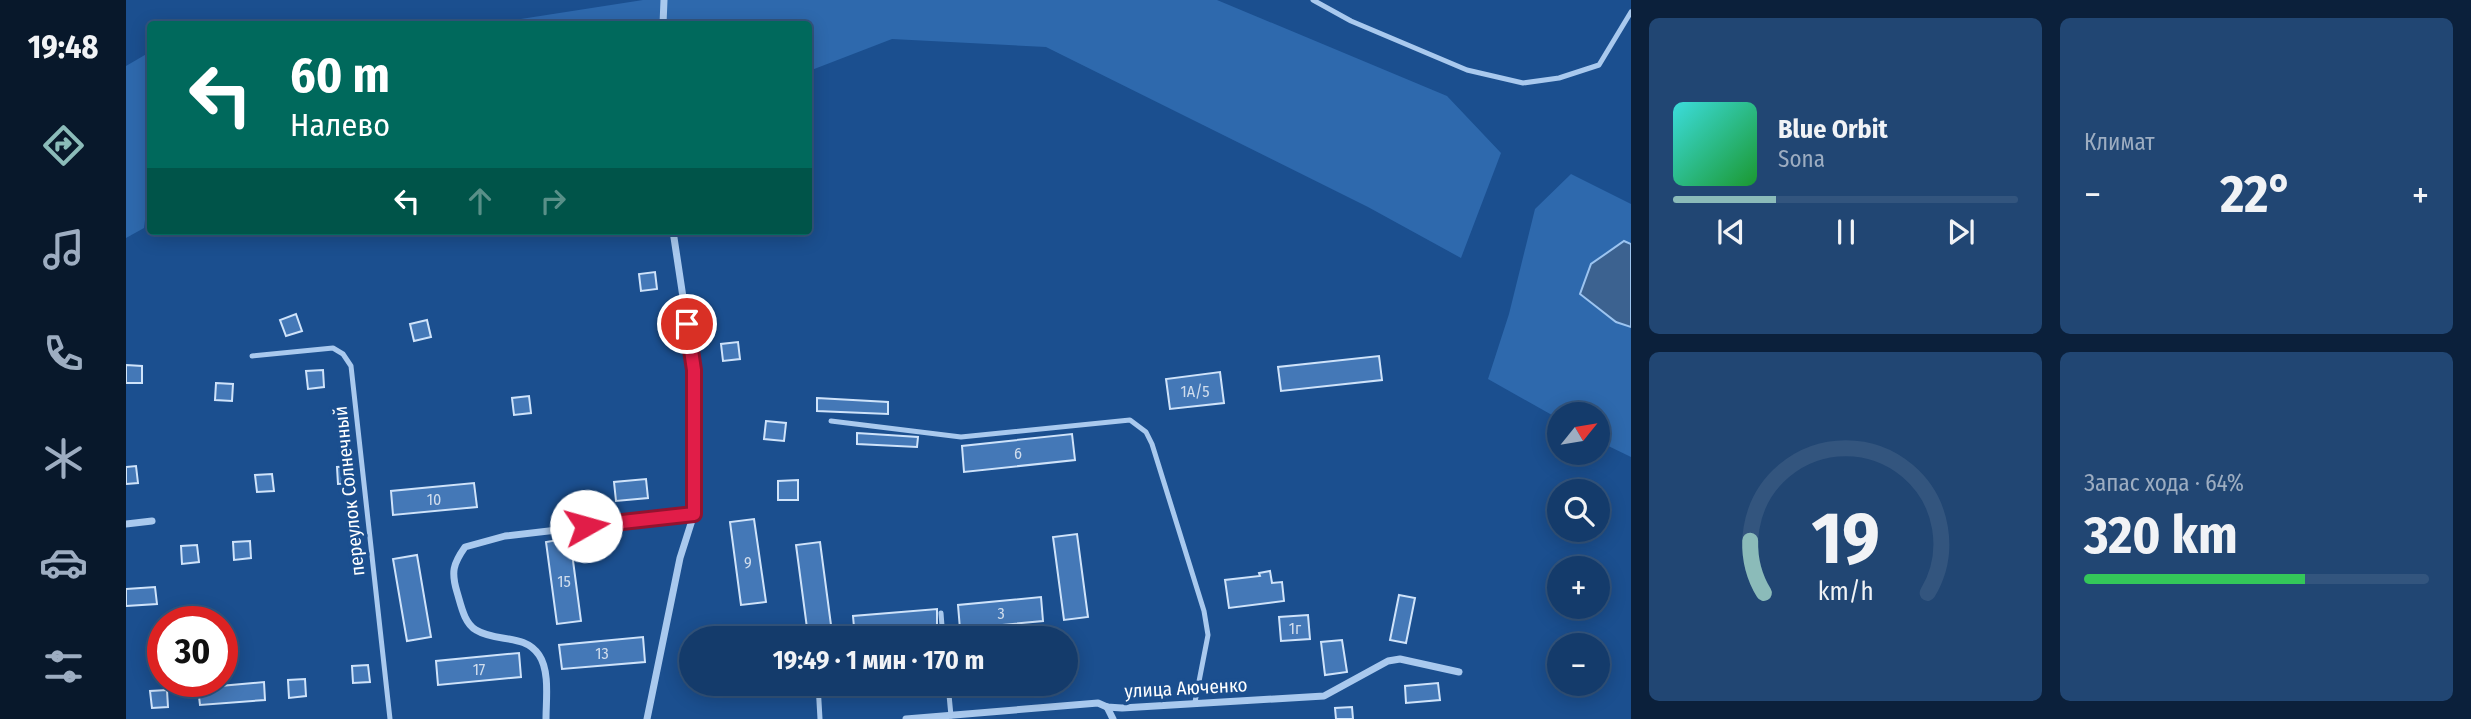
<!DOCTYPE html>
<html lang="ru">
<head>
<meta charset="utf-8">
<style>
	body { margin:0; font-family:"Fira Sans Condensed",sans-serif; background:#214673; color:#f1f3f6; height:100vh; display:flex; flex-direction:column; font-size:26px; white-space:nowrap }
	* { box-sizing:border-box; margin:0 }
	p { font-size:23px; color:#9dadc1 }
	.icon { flex:none; width:38px; height:38px; fill:none; stroke:currentColor; stroke-width:2; stroke-linecap:round; stroke-linejoin:round }
	.map { position:relative; flex:1; overflow:hidden }
	.drawer { display:flex; flex-direction:column; gap:18px; padding:18px; background:#0b203b; width:840px }
	.drawer>* { flex:none }
	.top-card { position:absolute; left:21px; top:21px; width:665px; height:214px; border-radius:7px; box-shadow:0 4px 18px #0003,0 0 0 2px #33557e; background:#00695c; color:#fff; overflow:hidden }
	.needle { width:46px; rotate:60deg }
	.buttons { position:absolute; left:1421px; top:402px; display:grid; gap:14px }
	.buttons a { display:grid; place-items:center; width:63px; height:63px; border-radius:50%; background:#143b6b; box-shadow:0 4px 18px #0003,0 0 0 2px #33557e; font-size:35px }
	.speed { position:absolute; left:21px; top:606px; display:flex; gap:14px; font-size:35px; font-weight:700; text-align:center }
	.speed>* { display:grid; place-content:center; width:91px; height:91px; border-radius:50%; background:#143b6b; box-shadow:0 4px 18px #0003,0 0 0 2px #33557e; line-height:1 }
	.speed .limit { border:10px solid #d22; background:#fff; color:#111 }
	.pin { position:absolute; display:grid; place-items:center; width:60px; height:60px; color:#fff; margin:-30px; border:4px solid #fff; border-radius:50%; box-shadow:0 2px 7px #0007 }
	.me { position:absolute; width:77px; margin:-38px; rotate:83deg; stroke-linejoin:round; filter:drop-shadow(0 0 5px #0008) }
	.turn { display:flex; align-items:center; gap:24px; height:147px; padding:0 28px; font-size:32px }
	.turn .icon { width:91px; height:91px; stroke-width:2.5 }
	.turn b { display:block; font-size:49px; line-height:60px }
	.lanes { display:flex; align-items:center; height:66px; padding:0 28px; background:#0003; justify-content:center; gap:35px; direction:ltr }
	.lanes .off { opacity:.35 }
	.big { font-size:52px; font-weight:700; line-height:1.1 }
	.drawer .card { flex:1; display:flex; flex-direction:column; justify-content:center; gap:10px; min-width:0; padding:0 24px; border-radius:10px; background:#214673 }
	.drawer .dial { align-items:center; gap:0 }
	.dial svg { height:182px; overflow:visible; fill:none; stroke:#33557e; stroke-width:7; stroke-linecap:round; text-anchor:middle }
	.dial text { fill:#f1f3f6; stroke:none }
	.song { display:flex; align-items:center; gap:21px }
	.cover { width:84px; height:84px; border-radius:10px; background:linear-gradient(135deg,hsl(180 70% 55%),hsl(130 70% 35%)) }
	.played { height:7px; border-radius:4px; background:linear-gradient(90deg,#8bbbb9 30%,#33557e 30%) }
	.keys { display:flex; justify-content:space-around; direction:ltr }
	.heat { display:flex; justify-content:space-between; align-items:center; font-size:38px; direction:ltr }
	.charge { height:10px; border-radius:5px; background:linear-gradient(90deg,#34c759 64%,#33557e 0) }
	.drawer .tiles { flex:1; display:grid; gap:18px; grid-template-columns:repeat(2,1fr) }
	.trip { position:absolute; left:553px; top:626px; width:399px; height:70px; border-radius:35px; background:#143b6b; box-shadow:0 4px 18px #0003,0 0 0 2px #33557e; font-weight:700; line-height:70px; text-align:center }
	main { display:flex; flex:1; min-height:0 }
	.menu { display:flex; flex-direction:column; width:126px; justify-content:space-around; align-items:center; background:#08182b; color:#9dadc1 }
	.menu .icon { width:49px; height:49px }
	.menu .on { color:#8bbbb9 }
	.menu b { font-size:32px; color:#f1f3f6 }
	.map>svg:first-child { display:block }
	.green { fill:#2e69ad }
	.water { fill:#3c6290; stroke:#9cc4f0; stroke-width:2 }
	.building { fill:#4478b7; stroke:#cfe3fa; stroke-width:2 }
	.lines { fill:none; stroke-linecap:round; stroke-linejoin:round }
	.lane { stroke:#a9c9ee; stroke-width:5 }
	.street { stroke:#a9c9ee; stroke-width:7 }
	.route-casing { stroke:#92132f; stroke-width:18 }
	.route { stroke:#e11d48; stroke-width:12 }
	.labels { text-anchor:middle; dominant-baseline:central; stroke-width:7; stroke-linejoin:round; paint-order:stroke }
	.number-label { font-size:16px; fill:#d0dded }
	.street-label { font-size:19px; fill:#fff; stroke:#1b4f8f }
</style>
</head>
<body>
<main>
<nav class="menu">
<b>19:48</b>
<svg class="icon on" aria-label="directions" viewBox="0 0 24 24"><path d="M12 3l9 9-9 9-9-9zM9 14v-3h6M13 9l2 2-2 2"/></svg>
<svg class="icon" aria-label="music" viewBox="0 0 24 24"><path d="M9 18V5l10-2v13"/><circle cx="6" cy="18" r="3"/><circle cx="16" cy="16" r="3"/></svg>
<svg class="icon" aria-label="phone" viewBox="0 0 24 24"><path d="M5 4h4l2 5-3 2q2 4 5 5l2-3 5 2v4C11 20 4 13 5 4z"/></svg>
<svg class="icon" aria-label="climate" viewBox="0 0 24 24"><path d="M12 3v18M4 7l16 10M4 17L20 7"/></svg>
<svg class="icon" aria-label="car" viewBox="0 0 24 24"><path d="M5 17H2v-5l4-1 3-4h7l3 4 3 1v5h-3M9 17h6M6 11h13"/><circle cx="7" cy="17" r="2"/><circle cx="17" cy="17" r="2"/></svg>
<svg class="icon" aria-label="filters" viewBox="0 0 24 24"><path d="M4 7h16M4 17h16"/><circle cx="9" cy="7" r="2"/><circle cx="15" cy="17" r="2"/></svg>
</nav>
<div class="map">
<svg width="1505" height="719" viewBox="0 0 1505 719">
	<rect width="100%" height="100%" fill="#1b4f8f"/>
	<g class="green">
		<path d="M517 0H1091L1321 96 1375 153 1335 258 1242 207 920 47 766 39 683 71 682 24H362Z"/>
		<path d="M24 52V180L18 228 0 238V66Z"/>
		<path d="M1445 174 1505 204V457L1472 441V415H1433V419L1362 379 1383 314 1409 209Z"/>
	</g>
	<path class="water" d="M1498 241 1505 244V327L1490 322 1454 294 1465 264Z"/>
	<g class="building">
		<path d="M529 272 531 289 515 291 513 274Z"/>
		<path d="M170 314 176 331 160 336 154 320Z"/>
		<path d="M301 320 305 337 288 341 284 324Z"/>
		<path d="M612 342 614 359 597 361 595 344Z"/>
		<path d="M1253 356 1256 380 1155 391 1152 367Z"/>
		<path d="M0 365 16 366V383H0Z"/>
		<path d="M197 370 198 387 182 389 180 371Z"/>
		<path d="M1094 372 1098 403 1044 409 1040 379Z"/>
		<path d="M90 383 107 384 106 401 89 400Z"/>
		<path d="M403 396 405 413 388 415 386 398Z"/>
		<path d="M691 398 762 402V414L691 411Z"/>
		<path d="M640 421 660 423 658 441 638 439Z"/>
		<path d="M731 433 792 437 791 447 731 444Z"/>
		<path d="M946 434 949 460 838 472 836 446Z"/>
		<path d="M10 466 12 483 0 484V467Z"/>
		<path d="M228 466 229 483 212 484 211 467Z"/>
		<path d="M146 474 148 491 131 492 129 475Z"/>
		<path d="M520 479 522 498 490 501 488 482Z"/>
		<path d="M672 480V500H652V481Z"/>
		<path d="M348 483 351 507 267 515 265 491Z"/>
		<path d="M628 519 640 602 615 605 604 522Z"/>
		<path d="M951 534 962 617 938 620 927 537Z"/>
		<path d="M444 538 455 621 431 624 420 542Z"/>
		<path d="M124 541 125 558 108 560 107 542Z"/>
		<path d="M694 542 705 625 681 628 670 545Z"/>
		<path d="M71 545 73 562 56 564 55 546Z"/>
		<path d="M291 555 305 637 281 641 267 559Z"/>
		<path d="M1144 571 1146 583 1156 582 1158 601 1103 608 1099 580 1134 576 1133 573Z"/>
		<path d="M29 587 31 604 0 606V589Z"/>
		<path d="M1273 595 1289 598 1280 643 1264 640Z"/>
		<path d="M915 597 917 621 834 629 832 605Z"/>
		<path d="M811 609V633L729 639 727 616Z"/>
		<path d="M1182 615 1184 639 1155 641 1153 617Z"/>
		<path d="M641 626 642 639H572L571 632Z"/>
		<path d="M517 637 519 662 436 669 433 645Z"/>
		<path d="M1216 640 1221 672 1199 675 1195 642Z"/>
		<path d="M393 653 395 677 312 685 310 661Z"/>
		<path d="M242 665 244 682 227 683 226 666Z"/>
		<path d="M179 679 180 696 163 698 162 680Z"/>
		<path d="M138 682 139 700 74 705 72 688Z"/>
		<path d="M1312 683 1314 700 1280 703 1279 686Z"/>
		<path d="M41 690 42 707 26 708 24 691Z"/>
		<path d="M1226 707 1227 719H1210L1209 708Z"/>
	</g>
	<g class="lines">
		<g class="lane">
			<path d="M1187 0 1225 21 1341 70 1397 83 1433 78 1473 65 1505 12"/>
			<path d="M126 356 207 348 217 354 225 366 264 719"/>
			<path d="M705 421 835 437 1004 420 1020 432 1026 444 1078 611 1082 635 1069 702"/>
			<path d="M815 613 817 639"/>
			<path d="M692 684 694 719"/>
			<path d="M822 684 825 716"/>
		</g>
		<g class="street">
			<path d="M537 24 538 0"/>
			<path d="M0 524 26 521"/>
			<path d="M981 707 987 719"/>
			<path d="M420 719C420 700 424 671 413 655 398 633 371 643 350 630 338 623 335 605 331 592 325 572 327 564 339 547L379 536 568 514"/>
			<path d="M521 719 554 558 568 514V370L547 231"/>
			<path d="M780 719 972 703 981 707 996 708 1198 696 1262 661 1274 659 1333 672"/>
		</g>
	</g>
	<g class="lines">
		<defs>
			<path id="route" d="M460 526 568 514V370L561 324"/>
		</defs>
		<use href="#route" class="route-casing"/>
		<use href="#route" class="route"/>
	</g>
	<g class="labels">
		<g class="number-label">
			<text x="1069" y="391">1А/5</text>
			<text x="892" y="453">6</text>
			<text x="308" y="499">10</text>
			<text x="622" y="562">9</text>
			<text x="438" y="581">15</text>
			<text x="875" y="613">3</text>
			<text x="1169" y="628">1г</text>
			<text x="476" y="653">13</text>
			<text x="353" y="669">17</text>
		</g>
		<g class="street-label">
			<text transform="translate(223 491) rotate(-96)">переулок Солнечный</text>
			<text transform="translate(1060 688) rotate(-3)">улица Аюченко</text>
		</g>
	</g>
</svg>
<div class="buttons">
<a><svg class="needle" viewBox="-14 -14 28 28"><path d="M0-13l5 13h-10z" fill="#e53935"/><path d="M0 13l5-13h-10z" fill="#9dadc1"/></svg></a>
<a><svg class="icon" aria-label="search" viewBox="0 0 24 24"><circle cx="10" cy="10" r="6"/><path d="M15 15l6 6"/></svg></a>
<a>+</a>
<a>−</a>
</div>
<div class="speed"><div class="limit">30</div></div>
<div class="pin" style="left:561px;top:324px;background:#d93025"><svg class="icon" aria-label="arrive" viewBox="0 0 24 24"><path d="M6 21V4h12l-3 4 3 4H6"/></svg></div>
<svg class="me" style="left:460px;top:526px" viewBox="-20 -20 40 40"><circle r="19" fill="#fff"/><path d="M0-13L10 11 0 6-10 11z" fill="#e11d48"/></svg>
<div class="trip">19:49 · 1 мин · 170 m</div>
<div class="top-card">
<div class="turn"><svg class="icon" aria-label="left" viewBox="0 0 24 24"><path d="M17 20v-9H6M10 6l-5 5 5 5"/></svg><div><b>60 m</b>Налево</div></div>
<div class="lanes"><svg class="icon" aria-label="left" viewBox="0 0 24 24"><path d="M17 20v-9H6M10 6l-5 5 5 5"/></svg><svg class="icon off" aria-label="ahead" viewBox="0 0 24 24"><path d="M12 20V5M6 11l6-6 6 6"/></svg><svg class="icon off" aria-label="right" viewBox="0 0 24 24"><path d="M7 20v-9h11M14 6l5 5-5 5"/></svg></div>
</div>
</div>
<section class="drawer">
<div class="tiles">
<div class="card">
<div class="song"><i class="cover"></i><div><b>Blue Orbit</b><p>Sona</p></div></div>
<div class="played"></div>
<div class="keys"><svg class="icon" aria-label="previous" viewBox="0 0 24 24"><path d="M18 5L8 12l10 7zM5 5v14"/></svg><svg class="icon" aria-label="pause" viewBox="0 0 24 24"><path d="M8 5v14M16 5v14"/></svg><svg class="icon" aria-label="next" viewBox="0 0 24 24"><path d="M6 5l10 7-10 7zM19 5v14"/></svg></div>
</div>
<div class="card"><p>Климат</p>
<div class="heat"><a>−</a><b class="big">22°</b><a>+</a></div>
</div>
<div class="card dial"><svg viewBox="0 0 100 80">
<path d="M14 69A42 42 0 1 1 86 69"/>
<path d="M14 69A42 42 0 0 1 8 46" stroke="#8bbbb9"/>
<text x="50" y="56" font-size="32" font-weight="700">19</text>
<text x="50" y="72" font-size="11">km/h</text>
</svg></div>
<div class="card"><p>Запас хода · 64%</p><b class="big">320 km</b><div class="charge"></div></div>
</div>
</section>
</main>
</body>
</html>
